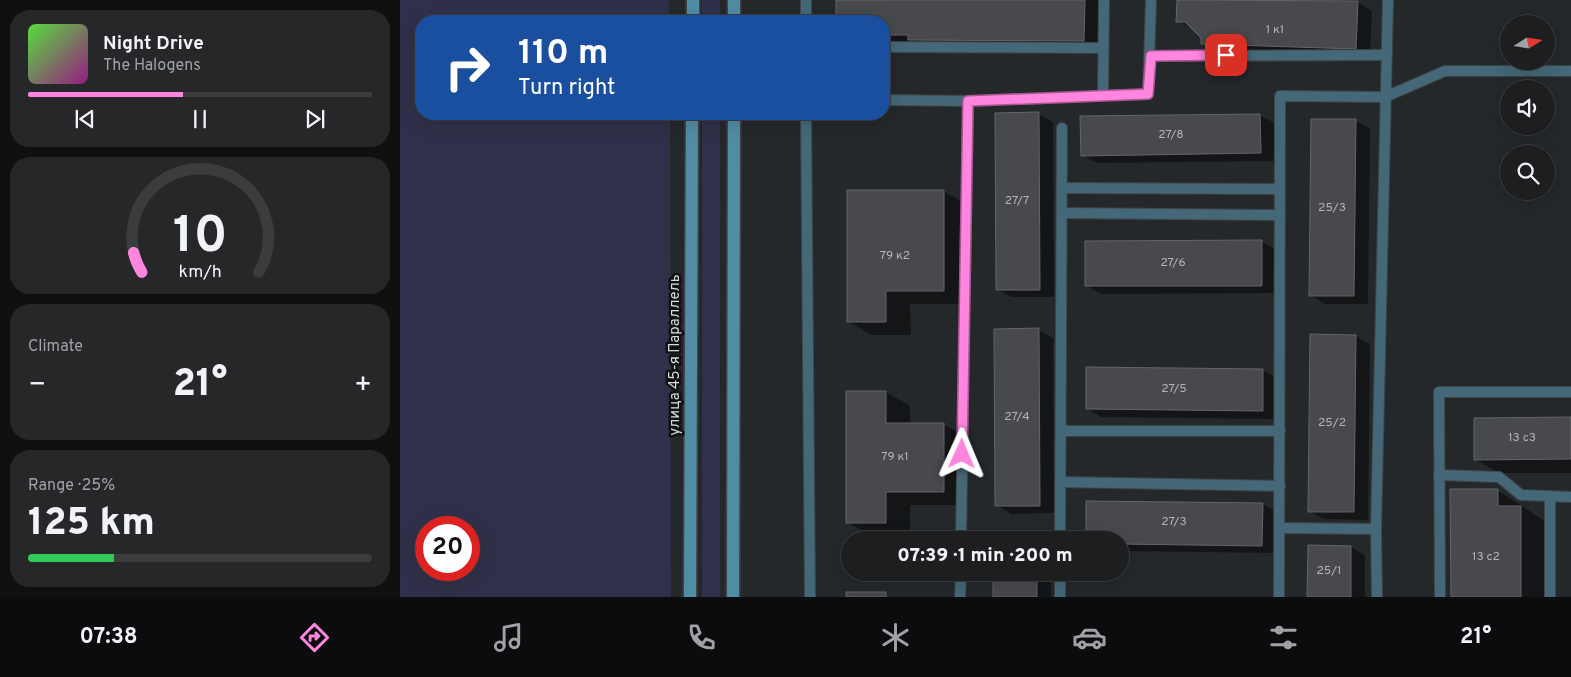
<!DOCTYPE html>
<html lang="en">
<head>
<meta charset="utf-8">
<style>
	body { margin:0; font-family:Overpass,sans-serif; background:#252729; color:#f1f3f6; height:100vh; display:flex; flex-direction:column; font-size:19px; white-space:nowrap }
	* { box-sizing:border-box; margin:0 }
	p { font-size:16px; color:#a0a2a5 }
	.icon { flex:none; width:28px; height:28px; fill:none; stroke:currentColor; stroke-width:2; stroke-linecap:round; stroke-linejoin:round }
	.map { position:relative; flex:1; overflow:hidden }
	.panel { display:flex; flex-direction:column; gap:10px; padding:10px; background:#0f1012; width:400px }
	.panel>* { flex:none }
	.hud { position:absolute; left:15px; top:15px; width:475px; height:105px; border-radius:20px; box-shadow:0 5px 20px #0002,0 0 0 1px #3a3c3e; background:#1a4fa0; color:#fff; overflow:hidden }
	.needle { width:32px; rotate:78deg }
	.buttons { position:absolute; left:1100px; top:15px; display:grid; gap:10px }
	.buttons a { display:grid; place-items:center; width:55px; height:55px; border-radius:50%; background:#1c1e20; box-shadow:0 5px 20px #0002,0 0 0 1px #3a3c3e; font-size:25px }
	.speed { position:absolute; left:15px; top:516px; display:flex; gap:10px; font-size:25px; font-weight:700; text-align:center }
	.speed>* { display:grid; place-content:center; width:65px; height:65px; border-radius:50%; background:#1c1e20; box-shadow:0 5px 20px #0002,0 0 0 1px #3a3c3e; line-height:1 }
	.speed .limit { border:8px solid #d22; background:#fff; color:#111 }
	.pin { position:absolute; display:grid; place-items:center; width:42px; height:42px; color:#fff; margin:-21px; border-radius:10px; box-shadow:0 2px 8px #0006 }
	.me { position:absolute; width:55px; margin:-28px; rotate:1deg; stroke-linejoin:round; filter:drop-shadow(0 0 4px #0008) }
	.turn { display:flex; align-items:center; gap:18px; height:105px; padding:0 20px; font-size:22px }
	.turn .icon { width:65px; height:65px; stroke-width:2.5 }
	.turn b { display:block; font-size:35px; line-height:42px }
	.big { font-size:38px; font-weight:800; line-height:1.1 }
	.panel .widget { flex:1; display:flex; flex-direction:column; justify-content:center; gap:8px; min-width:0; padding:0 18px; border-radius:20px; background:#252729 }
	.panel .dial { align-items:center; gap:0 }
	.dial svg { height:130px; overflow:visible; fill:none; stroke:#3a3c3e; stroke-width:7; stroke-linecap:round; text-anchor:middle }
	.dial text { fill:#f1f3f6; stroke:none }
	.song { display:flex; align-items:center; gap:15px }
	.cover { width:60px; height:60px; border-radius:8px; background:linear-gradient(135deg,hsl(110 70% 55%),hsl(310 70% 35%)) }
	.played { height:5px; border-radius:2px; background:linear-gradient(90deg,#ff85de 45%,#3a3c3e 45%) }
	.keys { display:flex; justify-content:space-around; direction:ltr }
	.heat { display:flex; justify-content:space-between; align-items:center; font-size:28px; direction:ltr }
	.charge { height:8px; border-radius:4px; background:linear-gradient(90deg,#34c759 25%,#3a3c3e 0) }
	.trip { position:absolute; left:441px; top:531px; width:288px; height:50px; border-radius:25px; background:#1c1e20; box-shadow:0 5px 20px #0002,0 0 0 1px #3a3c3e; font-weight:800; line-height:50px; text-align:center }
	.menu { display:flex; height:80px; justify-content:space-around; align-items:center; background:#0b0c0d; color:#a0a2a5 }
	.menu .icon { width:35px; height:35px }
	.menu .on { color:#ff85de }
	.menu b { font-size:22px; color:#f1f3f6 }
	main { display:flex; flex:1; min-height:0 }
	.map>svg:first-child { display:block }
	.green { fill:#30304a; fill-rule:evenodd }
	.shadow { fill:#0007 }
	.building { fill:#47494c; stroke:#646569 }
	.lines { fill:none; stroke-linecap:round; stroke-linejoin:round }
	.lane-casing { stroke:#414447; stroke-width:12 }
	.secondary-casing { stroke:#414447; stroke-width:15 }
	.lane { stroke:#446877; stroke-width:10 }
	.secondary { stroke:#518ca5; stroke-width:12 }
	.route-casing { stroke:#a65690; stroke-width:12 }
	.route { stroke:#ff85de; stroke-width:9 }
	.labels { text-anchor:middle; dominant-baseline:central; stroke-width:5; stroke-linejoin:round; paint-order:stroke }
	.number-label { font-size:12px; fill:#b3b5b7 }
	.street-label { font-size:15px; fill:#d7d9db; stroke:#0f1112 }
</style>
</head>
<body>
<main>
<section class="panel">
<div class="widget">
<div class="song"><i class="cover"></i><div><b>Night Drive</b><p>The Halogens</p></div></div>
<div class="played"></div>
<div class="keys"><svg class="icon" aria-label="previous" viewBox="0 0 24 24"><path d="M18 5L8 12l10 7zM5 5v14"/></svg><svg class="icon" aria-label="pause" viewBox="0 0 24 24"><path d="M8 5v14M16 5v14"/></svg><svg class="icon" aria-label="next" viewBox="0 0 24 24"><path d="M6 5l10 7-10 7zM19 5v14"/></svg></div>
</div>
<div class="widget dial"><svg viewBox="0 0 100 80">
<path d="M14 69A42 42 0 1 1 86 69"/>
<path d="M14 69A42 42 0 0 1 9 57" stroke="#ff85de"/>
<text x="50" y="56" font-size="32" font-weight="700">10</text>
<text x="50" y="72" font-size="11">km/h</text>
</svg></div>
<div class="widget"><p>Climate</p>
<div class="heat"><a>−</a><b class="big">21°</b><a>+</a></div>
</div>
<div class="widget"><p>Range · 25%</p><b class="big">125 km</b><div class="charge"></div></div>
</section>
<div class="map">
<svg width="1171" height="597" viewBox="0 0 1171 597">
	<rect width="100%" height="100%" fill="#25282b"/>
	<g class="green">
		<path d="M0 0H269V21H21V114H270L271 597H0ZM26 528H69V570H26Z"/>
		<rect x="302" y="0" width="18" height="21"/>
		<rect x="302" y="114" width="18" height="483"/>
	</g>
	<g class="shadow">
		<path d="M437 0H707V54L532 52 523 47H484V21H437Z"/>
		<path d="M778 0 957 2 972 11 970 56 817 52 803 43V37L795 30 778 21Z"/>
		<path d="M639 114 653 122 654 297H611L597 289Z"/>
		<path d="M860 115 874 123 875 161 697 163 682 155V117Z"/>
		<path d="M955 120 970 129 968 304H925L910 295Z"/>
		<path d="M544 191 568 206V304H510L511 335H472L448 321Z"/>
		<path d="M862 242 876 250V293L701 294 686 285Z"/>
		<path d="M639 330 653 338 654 513 611 514 597 505Z"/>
		<path d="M955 336 970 344 968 520 924 519 909 511Z"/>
		<path d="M863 370 877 378V419L701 417 687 408Z"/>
		<path d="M486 392 510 406V424H543L568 438V505H510V536H472L447 522Z"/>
		<path d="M1171 418V473H1099L1075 459Z"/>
		<path d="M1097 490 1145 521V597H1052Z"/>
		<path d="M863 504 877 513 876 553 720 551V540H687Z"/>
		<path d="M951 547 965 555V597H909Z"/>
		<rect x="594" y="572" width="57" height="25"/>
	</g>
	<g class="building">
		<path d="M436 0H685L684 41 508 40V35H484V21H436Z"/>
		<path d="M777 0 958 1 956 49 801 44V38L785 22H776Z"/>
		<path d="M639 112 640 290H596L595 113Z"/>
		<path d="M860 114 861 153 681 156 680 116Z"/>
		<path d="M911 119H956L954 296H909Z"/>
		<path d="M447 190H544V291H486V322H447Z"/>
		<path d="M862 240V286H685V241Z"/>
		<path d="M639 328 640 506H595L594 329Z"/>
		<path d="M910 334 956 335 954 512H908Z"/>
		<path d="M686 367 863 369V411L686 409Z"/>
		<path d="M446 391H486V423H544V492H486V523H446Z"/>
		<path d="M1171 417V459L1074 460V418Z"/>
		<path d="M1050 489H1098V506H1121V597H1051Z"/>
		<path d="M686 501 863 503 862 546 720 544V540H686Z"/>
		<path d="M908 545 951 546V597H907Z"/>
		<rect x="593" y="572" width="44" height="25"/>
		<rect x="446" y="592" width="40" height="5"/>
	</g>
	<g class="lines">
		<defs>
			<g id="lane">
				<path d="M406 0V21"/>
				<path d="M484 47 703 48"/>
				<path d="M751 56 987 55"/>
				<path d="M703 95 704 0"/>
				<path d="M484 100 568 101 748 94 751 0"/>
				<path d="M406 114 410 597"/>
				<path d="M662 188 880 189"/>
				<path d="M662 213 880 215"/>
				<path d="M661 431H880"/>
				<path d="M1039 475 1099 477 1121 495 1171 497"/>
				<path d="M661 482 880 486"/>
				<path d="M1150 496V597"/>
				<path d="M880 528 976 529"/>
				<path d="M561 540 568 101"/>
				<path d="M660 540 662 128"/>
				<path d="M560 597 561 572"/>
				<path d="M660 597V572"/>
				<path d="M879 597 880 96 985 97 1045 71H1171"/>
				<path d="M977 597 976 529 988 0"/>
				<path d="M1040 597 1039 392H1171"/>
			</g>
			<g id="secondary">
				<path d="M293 21V0"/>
				<path d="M334 21V0"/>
				<path d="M290 597 292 114"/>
				<path d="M333 597 334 114"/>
			</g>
		</defs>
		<use href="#lane" class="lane-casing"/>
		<use href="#secondary" class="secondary-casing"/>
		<use href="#lane" class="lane"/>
		<use href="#secondary" class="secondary"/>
	</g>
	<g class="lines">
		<defs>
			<path id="route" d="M562 454 568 101 748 94 751 56 826 55"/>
		</defs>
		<use href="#route" class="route-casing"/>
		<use href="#route" class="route"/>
	</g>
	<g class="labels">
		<g class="number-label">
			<text x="875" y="30">1 к1</text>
			<text x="771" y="135">27/8</text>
			<text x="617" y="201">27/7</text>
			<text x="932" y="208">25/3</text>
			<text x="495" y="256">79 к2</text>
			<text x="773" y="263">27/6</text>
			<text x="774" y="389">27/5</text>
			<text x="617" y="417">27/4</text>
			<text x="932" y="423">25/2</text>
			<text x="1122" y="438">13 с3</text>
			<text x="495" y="457">79 к1</text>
			<text x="774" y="522">27/3</text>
			<text x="1086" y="557">13 с2</text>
			<text x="929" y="571">25/1</text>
		</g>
		<g class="street-label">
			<text transform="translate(275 355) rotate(-90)">улица 45-я Параллель</text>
		</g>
	</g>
</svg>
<div class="buttons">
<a><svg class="needle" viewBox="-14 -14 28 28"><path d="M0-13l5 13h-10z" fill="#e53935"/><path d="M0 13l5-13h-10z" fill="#a0a2a5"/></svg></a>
<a><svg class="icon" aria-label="sound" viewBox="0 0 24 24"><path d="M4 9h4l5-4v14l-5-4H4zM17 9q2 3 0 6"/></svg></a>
<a><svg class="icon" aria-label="search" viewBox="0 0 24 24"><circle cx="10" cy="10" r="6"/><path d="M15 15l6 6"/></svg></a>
</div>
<div class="speed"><div class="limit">20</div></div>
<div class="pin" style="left:826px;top:55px;background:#d93025"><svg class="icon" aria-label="arrive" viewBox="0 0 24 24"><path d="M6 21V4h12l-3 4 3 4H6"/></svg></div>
<svg class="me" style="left:562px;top:454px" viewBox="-20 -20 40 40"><path d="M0-17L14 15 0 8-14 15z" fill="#ff85de" stroke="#fff" stroke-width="4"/></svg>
<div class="trip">07:39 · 1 min · 200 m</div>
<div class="hud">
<div class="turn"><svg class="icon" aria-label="right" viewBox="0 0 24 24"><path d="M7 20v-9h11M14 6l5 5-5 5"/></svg><div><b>110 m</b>Turn right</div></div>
</div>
</div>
</main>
<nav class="menu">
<b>07:38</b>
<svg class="icon on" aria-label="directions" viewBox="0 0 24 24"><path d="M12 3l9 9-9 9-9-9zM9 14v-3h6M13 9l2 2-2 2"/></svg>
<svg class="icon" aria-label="music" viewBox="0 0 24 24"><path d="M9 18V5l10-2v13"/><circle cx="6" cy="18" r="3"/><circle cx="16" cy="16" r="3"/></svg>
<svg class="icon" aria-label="phone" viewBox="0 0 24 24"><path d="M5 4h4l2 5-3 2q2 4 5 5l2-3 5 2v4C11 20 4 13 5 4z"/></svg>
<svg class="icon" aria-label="climate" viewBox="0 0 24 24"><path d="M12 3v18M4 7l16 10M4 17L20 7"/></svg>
<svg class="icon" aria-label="car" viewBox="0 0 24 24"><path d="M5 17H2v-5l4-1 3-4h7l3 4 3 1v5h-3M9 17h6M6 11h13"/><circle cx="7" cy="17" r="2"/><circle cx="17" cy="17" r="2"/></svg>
<svg class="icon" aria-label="filters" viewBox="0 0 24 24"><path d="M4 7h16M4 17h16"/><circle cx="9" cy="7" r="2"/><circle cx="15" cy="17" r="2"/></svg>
<b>21°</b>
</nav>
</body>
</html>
